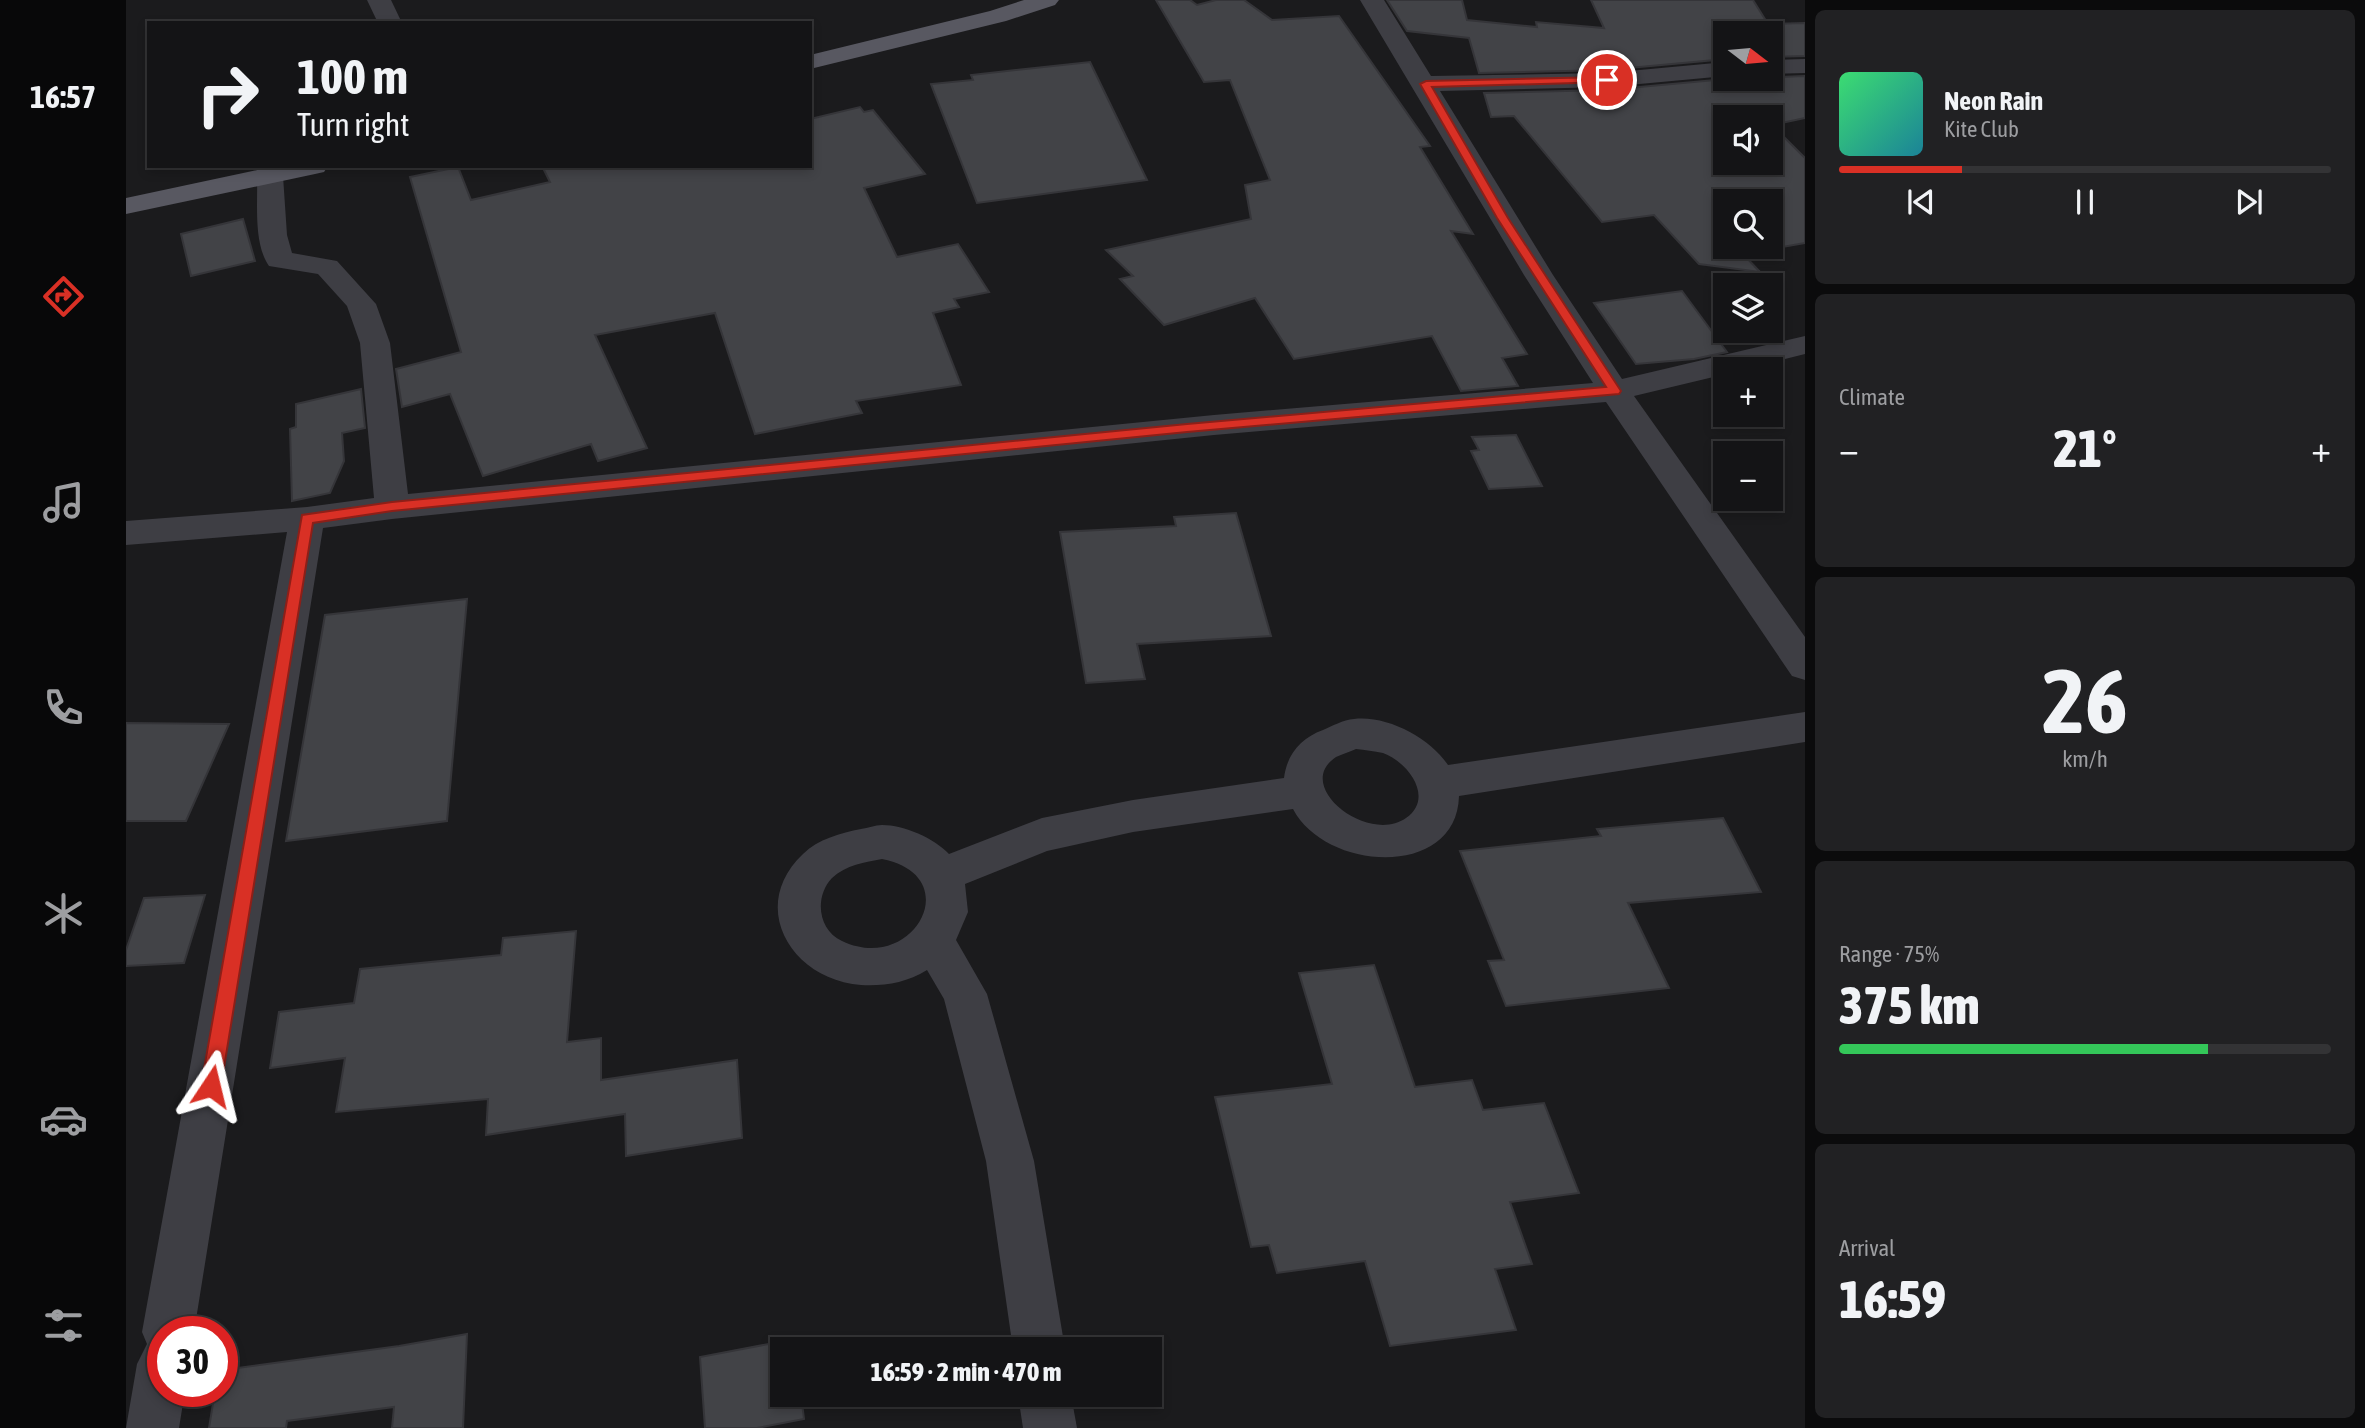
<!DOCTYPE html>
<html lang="en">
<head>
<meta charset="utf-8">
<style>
	body { margin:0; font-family:"Asap Condensed",sans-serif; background:#212123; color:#f1f3f6; height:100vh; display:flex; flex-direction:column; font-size:26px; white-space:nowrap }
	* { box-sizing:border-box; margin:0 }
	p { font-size:23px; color:#9d9ea1 }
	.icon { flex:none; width:38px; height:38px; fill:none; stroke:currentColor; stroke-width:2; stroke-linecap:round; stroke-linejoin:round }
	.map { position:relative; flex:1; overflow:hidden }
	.drawer { display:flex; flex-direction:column; gap:10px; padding:10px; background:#0b0b0c; width:560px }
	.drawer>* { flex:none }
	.hud { position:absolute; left:21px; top:21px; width:665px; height:147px; border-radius:0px; box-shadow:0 4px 10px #0003,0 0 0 2px #333335; background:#141416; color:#f1f3f6; overflow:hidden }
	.needle { width:46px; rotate:106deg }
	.controls { position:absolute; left:1587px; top:21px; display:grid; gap:14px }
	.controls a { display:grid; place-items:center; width:70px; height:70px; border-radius:0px; background:#141416; box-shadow:0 4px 10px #0003,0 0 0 2px #333335; font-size:35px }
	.speed { position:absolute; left:21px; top:1316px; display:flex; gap:14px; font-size:35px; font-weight:700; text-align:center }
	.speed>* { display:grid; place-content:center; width:91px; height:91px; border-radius:50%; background:#141416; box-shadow:0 4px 10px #0003,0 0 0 2px #333335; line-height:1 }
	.speed .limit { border:10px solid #d22; background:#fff; color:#111 }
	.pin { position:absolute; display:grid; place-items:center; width:60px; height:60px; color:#fff; margin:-30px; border:4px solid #fff; border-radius:50%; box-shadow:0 2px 7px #0007 }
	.me { position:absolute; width:77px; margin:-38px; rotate:10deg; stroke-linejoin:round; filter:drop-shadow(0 0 5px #0008) }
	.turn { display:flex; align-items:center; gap:24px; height:147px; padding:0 35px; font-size:32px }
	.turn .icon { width:91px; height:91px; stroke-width:2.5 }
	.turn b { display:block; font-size:49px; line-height:60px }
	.big { font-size:52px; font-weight:800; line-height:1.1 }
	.drawer .widget { flex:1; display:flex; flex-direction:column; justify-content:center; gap:10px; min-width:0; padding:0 24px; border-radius:10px; background:#212123 }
	.drawer .dial { align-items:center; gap:0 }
	.dial b { font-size:91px; line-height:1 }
	.song { display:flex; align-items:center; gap:21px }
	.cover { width:84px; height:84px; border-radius:10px; background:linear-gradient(135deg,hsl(140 70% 55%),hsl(190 70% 35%)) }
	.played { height:7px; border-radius:4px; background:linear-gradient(90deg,#d93025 25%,#333335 25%) }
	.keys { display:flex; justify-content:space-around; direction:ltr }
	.heat { display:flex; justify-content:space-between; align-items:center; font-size:38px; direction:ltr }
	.charge { height:10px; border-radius:5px; background:linear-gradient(90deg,#34c759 75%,#333335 0) }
	.trip { position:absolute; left:644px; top:1337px; width:392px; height:70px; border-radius:0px; background:#141416; box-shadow:0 4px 10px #0003,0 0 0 2px #333335; font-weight:800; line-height:70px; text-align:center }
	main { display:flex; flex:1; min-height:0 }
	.menu { display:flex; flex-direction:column; width:126px; justify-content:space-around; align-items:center; background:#080809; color:#9d9ea1 }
	.menu .icon { width:49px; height:49px }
	.menu .on { color:#d93025 }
	.menu b { font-size:32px; color:#f1f3f6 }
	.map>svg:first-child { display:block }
	.building { fill:#424347; stroke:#353539; stroke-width:2; fill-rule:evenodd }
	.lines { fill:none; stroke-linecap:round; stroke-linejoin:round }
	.street { fill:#3e3e44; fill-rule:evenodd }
	.primary { fill:#585861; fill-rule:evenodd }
	.route { fill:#d93025; stroke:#8d1f18; stroke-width:2 }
</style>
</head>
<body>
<main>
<nav class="menu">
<b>16:57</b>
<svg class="icon on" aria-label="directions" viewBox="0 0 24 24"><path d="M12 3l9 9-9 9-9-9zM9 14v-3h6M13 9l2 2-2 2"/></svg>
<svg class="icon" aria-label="music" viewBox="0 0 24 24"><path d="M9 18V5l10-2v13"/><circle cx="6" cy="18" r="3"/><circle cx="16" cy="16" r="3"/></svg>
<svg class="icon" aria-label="phone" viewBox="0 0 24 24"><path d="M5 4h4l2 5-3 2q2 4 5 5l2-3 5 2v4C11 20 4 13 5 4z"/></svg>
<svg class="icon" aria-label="climate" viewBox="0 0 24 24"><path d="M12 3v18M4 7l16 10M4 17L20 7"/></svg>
<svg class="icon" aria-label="car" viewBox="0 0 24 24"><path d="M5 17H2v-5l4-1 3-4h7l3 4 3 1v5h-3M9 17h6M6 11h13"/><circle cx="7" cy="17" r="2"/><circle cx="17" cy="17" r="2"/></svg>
<svg class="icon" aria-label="filters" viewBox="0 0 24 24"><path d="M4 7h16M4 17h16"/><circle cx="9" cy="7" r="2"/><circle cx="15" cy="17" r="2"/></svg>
</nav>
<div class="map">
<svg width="1679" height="1428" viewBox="0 0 1679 1428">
	<rect width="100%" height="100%" fill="#1b1b1d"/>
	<g class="building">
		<path d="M1030 0H1064L1071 5 1090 0H1118L1146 20 1213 16 1304 146 1294 147 1347 234 1325 231 1401 354 1376 358 1392 386 1335 391 1306 336 1168 359 1129 298 1038 325 994 279 1007 276 980 250 1125 219 1119 185 1144 180 1104 80 1078 82Z"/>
		<path d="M1261 0H1336L1341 20 1411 27 1410 22 1478 28 1465 0H1627L1642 24 1679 23V56L1645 57V33H1600V59L1481 70 1353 73 1343 38 1281 31Z"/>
		<path d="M964 62 1021 180 851 203 805 84 847 80 845 75Z"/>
		<path d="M1679 76V118L1646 125 1679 158V243L1617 254 1634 272 1573 264 1528 215 1476 222 1388 116 1365 117 1358 93 1481 90 1600 79ZM1600 117H1645V163H1600ZM1600 201H1645V247H1600Z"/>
		<path d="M734 107 738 112 747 110 799 174 738 188 771 257 832 244 863 292 828 299 833 307 807 313 835 385 730 401 736 413 629 434 589 313 469 335 521 448 472 461 465 444 357 476 324 394 276 407 270 369 335 352 284 177 332 167 345 200 424 182 416 166H684V119Z"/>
		<path d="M117 219 129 261 65 276 55 234Z"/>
		<path d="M1556 291 1601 352 1568 359 1510 364 1468 303Z"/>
		<path d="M235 389 239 428 216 433 218 461 204 493 166 501 164 429 170 427V404Z"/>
		<path d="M1390 435 1416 486 1363 489 1345 451 1353 450 1346 437Z"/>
		<path d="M1110 513 1145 636 1011 644 1019 679 960 683 934 532 1050 526 1048 517Z"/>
		<path d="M341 599 321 821 160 841 199 615Z"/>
		<path d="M0 723 103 724 60 821H0Z"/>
		<path d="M1597 818 1635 892 1502 903 1543 988 1380 1006 1362 961 1378 960 1334 851 1475 836 1471 829Z"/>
		<path d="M79 895 58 963 0 966V950L18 898Z"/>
		<path d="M450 931 441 1042 475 1038V1080L611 1060 616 1138 500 1156 499 1114 360 1135 362 1099 210 1112 219 1058 144 1068 153 1012 228 1003 234 969 375 955 377 938Z"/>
		<path d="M1248 965 1289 1087 1346 1080 1357 1110 1418 1103 1453 1193 1384 1202 1406 1264 1369 1269 1390 1330 1264 1346 1239 1261 1151 1273 1143 1245 1125 1247 1089 1097 1206 1084 1173 973Z"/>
		<path d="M341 1334 337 1428H266L268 1407 161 1421 160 1428H83L89 1391H96V1370L273 1346Z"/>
		<path d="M669 1339 670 1349H656V1395H675L678 1419 631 1428H579L574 1357Z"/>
	</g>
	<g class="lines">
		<g class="street">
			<path d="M241 0H265L276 23H252Z"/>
			<path d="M1234 0H1258L1305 76 1481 73 1600 62V76L1481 87 1314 91 1427 275 1496 379 1679 336V354L1618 369H1600V374L1508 396 1679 637V680L1666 676 1480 402 1088 435 266 519 197 528 68 1332H37V1391H59L53 1428H0L11 1364 21 1344 16 1332 161 532 0 545V521L181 507 248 498 234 343 221 306 192 274 143 266C127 243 132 203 131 176L134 170 144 168 154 170 157 176 161 235 166 253 211 261 250 304 264 343 282 494 1088 415 1467 383 1398 275Z"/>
			<path d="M1679 59V73L1645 74V60Z"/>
			<path d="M1679 712V742L1333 796C1331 879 1200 872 1167 809L1007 832 921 851 839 884 842 912 830 940 861 994 908 1161 939 1349H887L860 1161 818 999 801 970C780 983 759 986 735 985 666 980 621 907 677 854 692 839 715 833 735 829 742 828 749 825 756 825 778 825 808 838 823 854L916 818 1007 800 1158 778C1161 754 1175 738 1197 730 1206 726 1217 720 1228 719 1261 715 1304 738 1322 765ZM1230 749C1239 750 1248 751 1257 753 1282 762 1309 798 1280 818 1242 845 1166 786 1210 757 1216 754 1224 752 1230 749ZM756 859C842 876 787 975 716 941 692 930 688 897 706 878 720 865 739 862 756 859Z"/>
			<path d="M892 1395H945L951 1428H897Z"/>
		</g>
		<g class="primary">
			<path d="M898 0H933L929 5 880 21 684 69V55L864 11Z"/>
			<path d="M150 166H202L198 172 189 174 0 214V198Z"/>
		</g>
	</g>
	<path class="route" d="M1481 77 1485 78V82L1306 87 1382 218 1495 391 1493 394 1061 432 266 511 187 523 95 1086 92 1092 85 1095 78 1092 75 1086 176 515 266 502 1061 424 1480 387 1371 218 1294 84 1300 81Z"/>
</svg>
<div class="controls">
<a><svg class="needle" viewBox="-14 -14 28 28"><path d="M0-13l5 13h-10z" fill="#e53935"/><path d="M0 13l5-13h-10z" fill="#9d9ea1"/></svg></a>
<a><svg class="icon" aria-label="sound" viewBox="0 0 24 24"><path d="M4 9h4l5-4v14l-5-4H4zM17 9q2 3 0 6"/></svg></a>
<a><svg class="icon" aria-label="search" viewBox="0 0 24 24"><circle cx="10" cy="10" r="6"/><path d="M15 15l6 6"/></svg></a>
<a><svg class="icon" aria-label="layers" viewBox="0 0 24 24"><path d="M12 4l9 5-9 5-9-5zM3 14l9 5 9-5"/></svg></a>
<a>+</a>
<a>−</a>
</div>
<div class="speed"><div class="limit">30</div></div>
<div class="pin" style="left:1481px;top:80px;background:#d93025"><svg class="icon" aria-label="arrive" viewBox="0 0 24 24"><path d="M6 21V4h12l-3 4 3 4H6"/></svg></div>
<svg class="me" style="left:85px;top:1086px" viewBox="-20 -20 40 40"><path d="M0-17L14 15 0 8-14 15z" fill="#d93025" stroke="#fff" stroke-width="4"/></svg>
<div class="trip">16:59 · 2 min · 470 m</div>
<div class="hud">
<div class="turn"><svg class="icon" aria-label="right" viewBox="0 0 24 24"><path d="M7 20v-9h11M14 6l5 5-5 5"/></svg><div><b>100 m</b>Turn right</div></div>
</div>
</div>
<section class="drawer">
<div class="widget">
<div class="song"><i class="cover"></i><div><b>Neon Rain</b><p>Kite Club</p></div></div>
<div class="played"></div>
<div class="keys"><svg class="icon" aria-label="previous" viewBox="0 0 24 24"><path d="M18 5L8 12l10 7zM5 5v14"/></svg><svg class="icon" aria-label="pause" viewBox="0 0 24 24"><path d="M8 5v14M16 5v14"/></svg><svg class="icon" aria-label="next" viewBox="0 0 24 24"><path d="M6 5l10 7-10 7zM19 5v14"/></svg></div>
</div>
<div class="widget"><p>Climate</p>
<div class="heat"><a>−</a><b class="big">21°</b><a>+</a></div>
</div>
<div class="widget dial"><b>26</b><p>km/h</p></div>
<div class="widget"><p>Range · 75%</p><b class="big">375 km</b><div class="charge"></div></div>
<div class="widget"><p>Arrival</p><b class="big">16:59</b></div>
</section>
</main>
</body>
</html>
